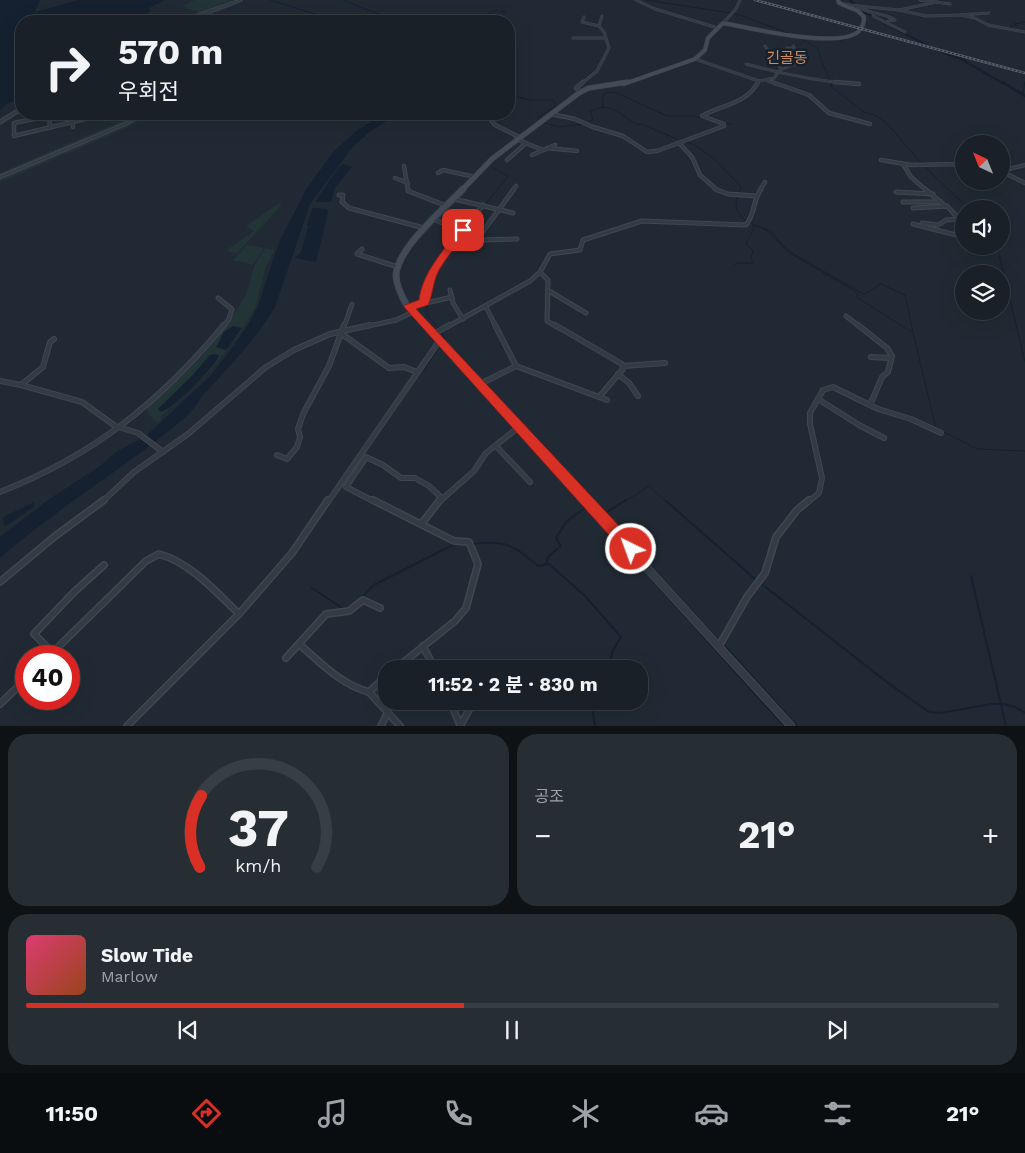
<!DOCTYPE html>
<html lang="ko">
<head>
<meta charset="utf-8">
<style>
	body { margin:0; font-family:"Work Sans","Noto Sans KR",sans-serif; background:#262d33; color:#f1f3f6; height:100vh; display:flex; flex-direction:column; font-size:19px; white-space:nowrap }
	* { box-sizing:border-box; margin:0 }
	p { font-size:16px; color:#9fa3a7 }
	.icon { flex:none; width:28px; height:28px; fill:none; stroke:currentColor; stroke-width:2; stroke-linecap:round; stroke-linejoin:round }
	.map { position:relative; height:726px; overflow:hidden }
	.side { display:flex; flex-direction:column; gap:8px; padding:8px; background:#0e1215; flex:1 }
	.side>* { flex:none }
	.hud { position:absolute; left:15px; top:15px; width:500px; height:105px; border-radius:20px; box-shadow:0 5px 20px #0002,0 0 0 1px #373e44; background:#192027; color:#f1f3f6; overflow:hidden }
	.needle { width:32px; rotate:317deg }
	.fabs { position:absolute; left:955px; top:135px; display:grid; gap:10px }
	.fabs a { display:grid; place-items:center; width:55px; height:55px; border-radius:50%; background:#192027; box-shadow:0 5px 20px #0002,0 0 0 1px #373e44; font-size:25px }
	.speed { position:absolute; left:15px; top:645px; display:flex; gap:10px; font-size:25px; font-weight:700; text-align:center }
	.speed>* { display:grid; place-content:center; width:65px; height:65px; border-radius:50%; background:#192027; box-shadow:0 5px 20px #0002,0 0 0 1px #373e44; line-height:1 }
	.speed .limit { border:8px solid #d22; background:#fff; color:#111 }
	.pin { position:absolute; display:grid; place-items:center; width:42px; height:42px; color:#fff; margin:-21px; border-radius:10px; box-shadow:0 2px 8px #0006 }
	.me { position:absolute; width:55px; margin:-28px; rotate:318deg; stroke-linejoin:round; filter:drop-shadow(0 0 4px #0008) }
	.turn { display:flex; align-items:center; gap:18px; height:105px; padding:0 20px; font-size:22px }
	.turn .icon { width:65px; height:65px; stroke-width:2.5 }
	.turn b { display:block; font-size:35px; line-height:42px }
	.big { font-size:38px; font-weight:700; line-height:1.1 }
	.side .tile { flex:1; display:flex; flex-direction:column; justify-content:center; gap:8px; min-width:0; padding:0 18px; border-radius:20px; background:#262d33 }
	.side .dial { align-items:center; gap:0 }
	.dial svg { height:130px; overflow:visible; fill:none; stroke:#373e44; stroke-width:7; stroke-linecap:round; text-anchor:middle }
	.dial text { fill:#f1f3f6; stroke:none }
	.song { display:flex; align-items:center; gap:15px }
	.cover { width:60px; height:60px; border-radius:8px; background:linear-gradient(135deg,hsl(340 70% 55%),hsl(20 70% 35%)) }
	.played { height:5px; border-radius:2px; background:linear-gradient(90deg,#d93025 45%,#373e44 45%) }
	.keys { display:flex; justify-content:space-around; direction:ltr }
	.heat { display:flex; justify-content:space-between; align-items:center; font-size:28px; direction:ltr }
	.side .tiles { flex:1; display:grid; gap:8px; grid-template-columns:1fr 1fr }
	.tile:last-child { grid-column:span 2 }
	.trip { position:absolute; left:378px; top:660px; width:270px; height:50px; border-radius:20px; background:#192027; box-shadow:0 5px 20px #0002,0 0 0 1px #373e44; font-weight:700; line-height:50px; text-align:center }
	.dock { display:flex; height:80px; justify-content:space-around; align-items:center; background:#0a0d10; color:#9fa3a7 }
	.dock .icon { width:35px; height:35px }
	.dock .selected { color:#d93025 }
	.dock b { font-size:22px; color:#f1f3f6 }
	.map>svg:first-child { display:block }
	.green { fill:#223435; fill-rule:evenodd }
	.water { fill:#152130 }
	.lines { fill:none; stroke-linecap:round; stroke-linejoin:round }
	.stream-far1 { stroke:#152130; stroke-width:1 }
	.stream { stroke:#152130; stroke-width:2 }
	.canal-far1 { stroke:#152130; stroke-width:2.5 }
	.canal { stroke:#152130; stroke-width:3 }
	.minor-far4-casing { stroke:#404751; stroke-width:3 }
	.minor-far3-casing { stroke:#404751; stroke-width:4.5 }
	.minor-far2-casing { stroke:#404751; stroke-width:5 }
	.minor-far1-casing { stroke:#404751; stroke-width:6 }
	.minor-casing { stroke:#404751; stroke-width:8 }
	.tertiary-far4-casing { stroke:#404751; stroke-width:4 }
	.tertiary-far3-casing { stroke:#404751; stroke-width:5 }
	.tertiary-far2-casing { stroke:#404751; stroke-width:6 }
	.tertiary-far1-casing { stroke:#404751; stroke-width:8 }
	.tertiary-casing { stroke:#404751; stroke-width:9 }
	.secondary-far2-casing { stroke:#404751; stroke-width:4.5 }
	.secondary-far1-casing { stroke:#404751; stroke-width:5.5 }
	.secondary-casing { stroke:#404751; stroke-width:7 }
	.minor-far4 { stroke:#343b45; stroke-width:2 }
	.minor-far3 { stroke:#343b45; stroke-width:2.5 }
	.minor-far2 { stroke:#343b45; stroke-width:3 }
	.minor-far1 { stroke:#343b45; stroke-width:4 }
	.minor { stroke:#343b45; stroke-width:5 }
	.tertiary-far4 { stroke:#343b45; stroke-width:2.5 }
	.tertiary-far3 { stroke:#343b45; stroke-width:3 }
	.tertiary-far2 { stroke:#343b45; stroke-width:4.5 }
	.tertiary-far1 { stroke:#343b45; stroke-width:5.5 }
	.tertiary { stroke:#343b45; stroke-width:7 }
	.secondary-far2 { stroke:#424b57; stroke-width:3 }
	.secondary-far1 { stroke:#424b57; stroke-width:4 }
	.secondary { stroke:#424b57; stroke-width:5 }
	.rail-casing { stroke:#56606c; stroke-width:2.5 }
	.rail { stroke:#192029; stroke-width:1; stroke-dasharray:2; stroke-linecap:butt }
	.route { fill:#d93025; stroke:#8d1f18 }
	.labels { text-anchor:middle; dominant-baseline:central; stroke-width:5; stroke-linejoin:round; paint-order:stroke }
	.far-quarter-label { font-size:15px; fill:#ca8b61; stroke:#192029 }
</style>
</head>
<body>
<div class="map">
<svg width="1025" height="726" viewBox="0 0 1025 726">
	<rect width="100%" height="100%" fill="#212a34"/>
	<g class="green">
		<path d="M195 0H232L200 13 182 6Z"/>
		<path d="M137 114H141L123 123 0 176V173Z"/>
		<path d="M137 119 138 120 136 124 0 182V178Z"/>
		<path d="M278 204H281V206L239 251 236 254 228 251V249L254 231 246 226Z"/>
		<path d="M247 245 264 248 253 265 233 260Z"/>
		<path d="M265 248 274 250 266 267 255 308 238 337 207 374 162 415 160 418 162 419 158 423 147 413V406C182 381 226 333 246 294 250 285 251 274 255 265 258 259 262 254 265 248ZM210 355 207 372 171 408 158 409 191 377Z"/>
	</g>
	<g class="water">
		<path d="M0 0H40L35 11 36 12 78 0H165L149 8 151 11 143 16V21H21V98L7 104 0 111Z"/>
		<path d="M383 114H397L368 133 351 149 310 204 275 307C257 338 231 365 206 392 199 399 195 409 187 416 128 466 60 506 0 558V537L48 500 100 466 116 452 146 436 210 376 233 347 251 320 258 306 279 242 307 188 334 151 355 132Z"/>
		<path d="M343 164 352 167 335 188 331 202H315L337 169Z"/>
		<path d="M312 208 327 209 328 212 317 259 315 262 295 258 301 252 308 227H317L307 226Z"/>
		<path d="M233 326 242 328 228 348 225 350 216 347 224 332Z"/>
		<path d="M214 354 219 355C217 366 171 410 161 412L158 409 191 377 210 355Z"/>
		<path d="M34 502 35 506 6 526 4 525 3 517Z"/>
	</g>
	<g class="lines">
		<g class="stream-far1">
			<path d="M270 0 331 19"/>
			<path d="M343 0 362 8"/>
			<path d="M646 0 737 14 793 35"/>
			<path d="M363 8 397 21"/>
			<path d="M501 11 506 13"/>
			<path d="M332 20 336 21"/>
			<path d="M470 21 497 10"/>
			<path d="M1012 28 1010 26H1017L1014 24 1025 22"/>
			<path d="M806 39 804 40 817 48 832 87 864 112 877 116 889 126 923 165 969 209"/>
			<path d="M820 40H842L855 37"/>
			<path d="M801 44 803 42 802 38"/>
			<path d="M1023 94 1025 81"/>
			<path d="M509 95 531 100H553L556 106 537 118 540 121"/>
			<path d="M603 107 613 109 637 125 642 124 679 140 695 145 713 158 741 187 736 202 737 210 743 219 768 231 788 252 853 290 857 293 858 298 913 333 936 428 977 449 1025 451"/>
			<path d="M544 123 559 127 584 124"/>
			<path d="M587 123 593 119 590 111 603 107V95L608 92 617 93 667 116H694L712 121"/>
			<path d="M724 123 732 124"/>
			<path d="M484 206 508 176 492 167"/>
			<path d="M997 246 1025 362"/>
			<path d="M443 260 461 234"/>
			<path d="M735 265 737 263H754L751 258 753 251 746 244 754 228 752 225 770 230 783 246 797 256 862 293 865 294 881 284 905 295 913 332"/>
			<path d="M427 297V315L442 332 446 343 591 502"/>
			<path d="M424 370 440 346 448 354"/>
			<path d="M624 502 649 486 667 502"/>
		</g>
		<g class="stream">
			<path d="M590 500 720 642"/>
			<path d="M665 500 756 580"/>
			<path d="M604 514 626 500"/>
			<path d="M602 524 784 726"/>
			<path d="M473 544C505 540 514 545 538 566L549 564 585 596 621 637 613 650 608 669"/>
			<path d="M546 563 549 556 561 546 556 538 567 521 585 508 592 513"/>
			<path d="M971 576 1006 726"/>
			<path d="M759 582 888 683 929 712 940 713 992 704H1004L1015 707 1025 713"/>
			<path d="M312 588 345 610"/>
			<path d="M356 603 374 585 457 543"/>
			<path d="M723 644 797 726"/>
			<path d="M595 726 593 714 598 701"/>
		</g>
		<g class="canal-far1">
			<path d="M851 0 853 5"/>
			<path d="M853 6 930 47"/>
			<path d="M933 48 963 60 1004 84"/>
		</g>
		<path class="canal" d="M1002 82 1025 96"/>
		<defs>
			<g id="minor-far4">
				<path d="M636 0 655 9 718 28"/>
				<path d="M920 0 950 4"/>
				<path d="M844 4 857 6"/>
				<path d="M899 10 932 3 936 0"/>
				<path d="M989 13 961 15 975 18 988 25 1025 32"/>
				<path d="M873 16 905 32"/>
				<path d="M584 17 582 22 599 26"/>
				<path d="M181 18 197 15 234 2"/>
				<path d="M888 21 895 20C883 12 869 15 857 6L899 10 926 16 961 15"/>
				<path d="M723 23 736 9 740 0"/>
				<path d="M573 38H605"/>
				<path d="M787 48 794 49"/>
				<path d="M695 59 759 81"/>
				<path d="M746 64C782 74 817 81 854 84"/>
				<path d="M781 69 801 62 793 46"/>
				<path d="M768 81 776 84"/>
				<path d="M581 84 597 71 609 48 604 32 599 26 602 16"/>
				<path d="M758 84 759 81 774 78 781 69 765 46"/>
			</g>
			<g id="minor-far3">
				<path d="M772 82 809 95 829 113 870 124"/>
				<path d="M835 82 859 84"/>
				<path d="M581 92 576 88 583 82"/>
				<path d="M49 114 50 128"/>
				<path d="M60 114 14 123V136L106 114"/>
				<path d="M71 114 73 127"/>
				<path d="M84 114 85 117"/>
				<path d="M486 114 495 125 519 137"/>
				<path d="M551 114 575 119 593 127 623 136 647 152 657 151 724 126V124L702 116C721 105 747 104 758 82"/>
				<path d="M516 139 543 150"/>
				<path d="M679 143 692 157 700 175 717 190"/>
				<path d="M547 148 577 151"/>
				<path d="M532 155 555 145"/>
				<path d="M507 160 526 143"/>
				<path d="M881 160 911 165 964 164"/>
				<path d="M903 164 911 177 926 190"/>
				<path d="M404 166 408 190"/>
				<path d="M1001 167 1009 169 1025 165"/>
				<path d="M1001 168 1007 174 1025 183"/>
				<path d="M438 173 443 170 475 177"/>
				<path d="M0 177 125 124 143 114"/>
				<path d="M395 178 408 183"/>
				<path d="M513 190 516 186"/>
				<path d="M760 190 765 182"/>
			</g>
			<g id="minor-far2">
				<path d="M408 189V191L447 206"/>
				<path d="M715 189 728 194 756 196"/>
				<path d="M925 189 945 206"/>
				<path d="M896 192 933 194"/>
				<path d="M339 195H343L342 202 349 208 424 228"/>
				<path d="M454 199 513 213"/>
				<path d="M903 202H941"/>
				<path d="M913 208 947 206 959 219 946 220 938 225 922 223"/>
				<path d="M433 219 482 240 517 239"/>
				<path d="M913 224 964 237"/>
				<path d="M478 238 514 189"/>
				<path d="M362 249 357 254 398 267"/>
				<path d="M540 272 548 280 547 321 557 327"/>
				<path d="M450 290 453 303 463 319"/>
				<path d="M549 291 586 313"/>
				<path d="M218 298 232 309 229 319 223 327"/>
				<path d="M424 302C432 263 459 235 483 205"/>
				<path d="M409 307 452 297"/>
				<path d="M486 307 496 327"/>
				<path d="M846 316 860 327"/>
				<path d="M344 327 352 304"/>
				<path d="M364 327 396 320 413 312"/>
				<path d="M447 327 530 281 540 272 550 254 580 250 583 240 642 221 746 225C756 213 752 202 761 189"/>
			</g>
			<g id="minor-far1">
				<path d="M495 325 516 366 607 400"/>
				<path d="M555 325 622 364 623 369 599 397"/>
				<path d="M858 325 887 348 892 356 888 372 882 377 870 405"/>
				<path d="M342 334 389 368 404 367 417 372"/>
				<path d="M434 334 449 325"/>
				<path d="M54 339 50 342 43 367 21 385 82 402 115 426 138 433 163 452"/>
				<path d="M871 357 891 358"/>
				<path d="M623 366 665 363"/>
				<path d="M618 374 629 383 638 396"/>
				<path d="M0 381 21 385"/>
				<path d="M480 384 516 366"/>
				<path d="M818 399 859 425 884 438"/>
				<path d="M496 446 530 482"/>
				<path d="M277 455 287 459 297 447 300 437 298 429 303 414 329 366 344 325"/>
				<path d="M0 492C94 455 159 403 224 325"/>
				<path d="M102 502 134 472 188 434 266 367 294 350 330 334 370 325"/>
				<path d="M328 502 440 340"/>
				<path d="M375 502 346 487 366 457 383 465 401 478H415L429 486 442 498"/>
				<path d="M439 502 474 471 486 453 519 427"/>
				<path d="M808 502 819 493 822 478 810 424V413L823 390 833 387 878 409 911 419 941 433"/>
			</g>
			<g id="minor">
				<path d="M373 500 454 541 469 542 478 564 466 608 455 621 395 669"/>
				<path d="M422 523 440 500"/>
				<path d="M0 582 54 537 104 500"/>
				<path d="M299 644C320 662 341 685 369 692"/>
				<path d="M423 646 435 669"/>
				<path d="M719 646 747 597 765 573 776 537 797 510 809 500"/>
				<path d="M53 653 34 634 74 592 104 565"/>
				<path d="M49 656 146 561 159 554C191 563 216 592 239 614"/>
				<path d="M286 658 326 614 349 611 363 600 380 608"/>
				<path d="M386 676 369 692 400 726"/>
				<path d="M450 701 460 725"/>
				<path d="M0 704 26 679"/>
				<path d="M127 726 239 614 292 553 328 500"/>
				<path d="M381 726 388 712"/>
				<path d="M460 726 474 701"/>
			</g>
			<path id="tertiary-far4" d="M187 21 241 0"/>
			<path id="tertiary-far3" d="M0 122 21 109"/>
			<path id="tertiary-far2" d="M406 304 427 327"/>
			<path id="tertiary-far1" d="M426 325 586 502"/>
			<path id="tertiary" d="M585 500 791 726"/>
			<path id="secondary-far2" d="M624 84 695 59 705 50 708 38 723 23C750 28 840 50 859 31 863 27 864 23 864 17L858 11 839 3 838 0"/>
			<path id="secondary-far1" d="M462 190 492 159 579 93 589 88 628 82"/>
			<path id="secondary" d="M406 304C401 295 396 285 396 275 398 247 444 209 463 189"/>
		</defs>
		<use href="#minor-far4" class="minor-far4-casing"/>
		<use href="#minor-far3" class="minor-far3-casing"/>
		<use href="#minor-far2" class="minor-far2-casing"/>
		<use href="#minor-far1" class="minor-far1-casing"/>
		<use href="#minor" class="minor-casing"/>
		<use href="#tertiary-far4" class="tertiary-far4-casing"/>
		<use href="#tertiary-far3" class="tertiary-far3-casing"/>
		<use href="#tertiary-far2" class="tertiary-far2-casing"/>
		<use href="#tertiary-far1" class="tertiary-far1-casing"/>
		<use href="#tertiary" class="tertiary-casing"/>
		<use href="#secondary-far2" class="secondary-far2-casing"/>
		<use href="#secondary-far1" class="secondary-far1-casing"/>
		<use href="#secondary" class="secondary-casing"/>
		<use href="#minor-far4" class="minor-far4"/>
		<use href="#minor-far3" class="minor-far3"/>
		<use href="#minor-far2" class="minor-far2"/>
		<use href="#minor-far1" class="minor-far1"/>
		<use href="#minor" class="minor"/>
		<use href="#tertiary-far4" class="tertiary-far4"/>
		<use href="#tertiary-far3" class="tertiary-far3"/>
		<use href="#tertiary-far2" class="tertiary-far2"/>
		<use href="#tertiary-far1" class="tertiary-far1"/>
		<use href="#tertiary" class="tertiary"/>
		<use href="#secondary-far2" class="secondary-far2"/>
		<use href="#secondary-far1" class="secondary-far1"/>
		<use href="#secondary" class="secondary"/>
		<defs>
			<path id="rail" d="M755 0 1025 73"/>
		</defs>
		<use href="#rail" class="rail-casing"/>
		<use href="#rail" class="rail"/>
	</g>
	<path class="route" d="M460 228H466L468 230C459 243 447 256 439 270 433 281 433 294 428 305L416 309 636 544 638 549 636 554 631 556 626 554 404 307 405 305 419 300C422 273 444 250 460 228Z"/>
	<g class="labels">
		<g class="far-quarter-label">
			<text x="787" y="58">긴골동</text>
		</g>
	</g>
</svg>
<div class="fabs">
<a><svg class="needle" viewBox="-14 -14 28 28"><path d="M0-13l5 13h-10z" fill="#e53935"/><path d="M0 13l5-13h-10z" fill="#9fa3a7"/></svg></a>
<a><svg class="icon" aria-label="sound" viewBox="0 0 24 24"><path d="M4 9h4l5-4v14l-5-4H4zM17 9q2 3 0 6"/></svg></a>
<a><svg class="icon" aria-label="layers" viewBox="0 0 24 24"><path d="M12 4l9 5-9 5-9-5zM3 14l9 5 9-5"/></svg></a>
</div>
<div class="speed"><div class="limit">40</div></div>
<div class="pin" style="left:463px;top:230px;background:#d93025"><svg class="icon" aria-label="arrive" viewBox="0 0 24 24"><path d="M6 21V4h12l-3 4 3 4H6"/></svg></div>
<svg class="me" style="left:631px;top:549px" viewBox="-20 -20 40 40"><circle r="17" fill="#d93025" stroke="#fff" stroke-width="3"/><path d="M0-11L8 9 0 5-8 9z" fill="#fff"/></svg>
<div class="trip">11:52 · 2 분 · 830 m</div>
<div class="hud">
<div class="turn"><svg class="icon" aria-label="right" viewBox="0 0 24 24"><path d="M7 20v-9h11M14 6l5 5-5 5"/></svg><div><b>570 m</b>우회전</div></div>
</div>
</div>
<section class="side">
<div class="tiles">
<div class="tile dial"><svg viewBox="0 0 100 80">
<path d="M14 69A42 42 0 1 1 86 69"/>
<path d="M14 69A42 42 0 0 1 15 25" stroke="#d93025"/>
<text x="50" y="56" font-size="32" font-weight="700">37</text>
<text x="50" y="72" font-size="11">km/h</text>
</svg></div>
<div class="tile"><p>공조</p>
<div class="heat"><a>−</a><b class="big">21°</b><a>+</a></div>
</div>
<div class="tile">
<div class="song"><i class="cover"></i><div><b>Slow Tide</b><p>Marlow</p></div></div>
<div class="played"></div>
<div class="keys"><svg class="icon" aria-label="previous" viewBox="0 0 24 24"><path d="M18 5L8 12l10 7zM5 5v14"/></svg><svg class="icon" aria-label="pause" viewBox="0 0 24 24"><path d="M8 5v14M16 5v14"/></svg><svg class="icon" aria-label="next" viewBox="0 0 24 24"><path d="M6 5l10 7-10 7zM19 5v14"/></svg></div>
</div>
</div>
</section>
<nav class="dock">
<b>11:50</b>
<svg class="icon selected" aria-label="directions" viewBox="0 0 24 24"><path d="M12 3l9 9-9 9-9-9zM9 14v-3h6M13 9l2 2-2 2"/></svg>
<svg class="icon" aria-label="music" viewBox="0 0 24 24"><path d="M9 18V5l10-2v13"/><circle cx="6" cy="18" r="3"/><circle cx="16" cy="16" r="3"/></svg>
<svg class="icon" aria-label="phone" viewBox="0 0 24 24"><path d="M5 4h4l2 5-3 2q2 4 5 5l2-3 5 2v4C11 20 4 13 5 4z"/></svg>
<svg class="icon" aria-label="climate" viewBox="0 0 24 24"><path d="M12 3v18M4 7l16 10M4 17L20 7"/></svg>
<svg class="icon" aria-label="car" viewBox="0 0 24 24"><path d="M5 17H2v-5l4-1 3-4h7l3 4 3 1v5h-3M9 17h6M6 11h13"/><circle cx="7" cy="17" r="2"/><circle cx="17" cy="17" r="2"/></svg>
<svg class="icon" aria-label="filters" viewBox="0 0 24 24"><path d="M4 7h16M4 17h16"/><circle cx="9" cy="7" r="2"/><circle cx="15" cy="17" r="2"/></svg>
<b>21°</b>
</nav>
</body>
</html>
